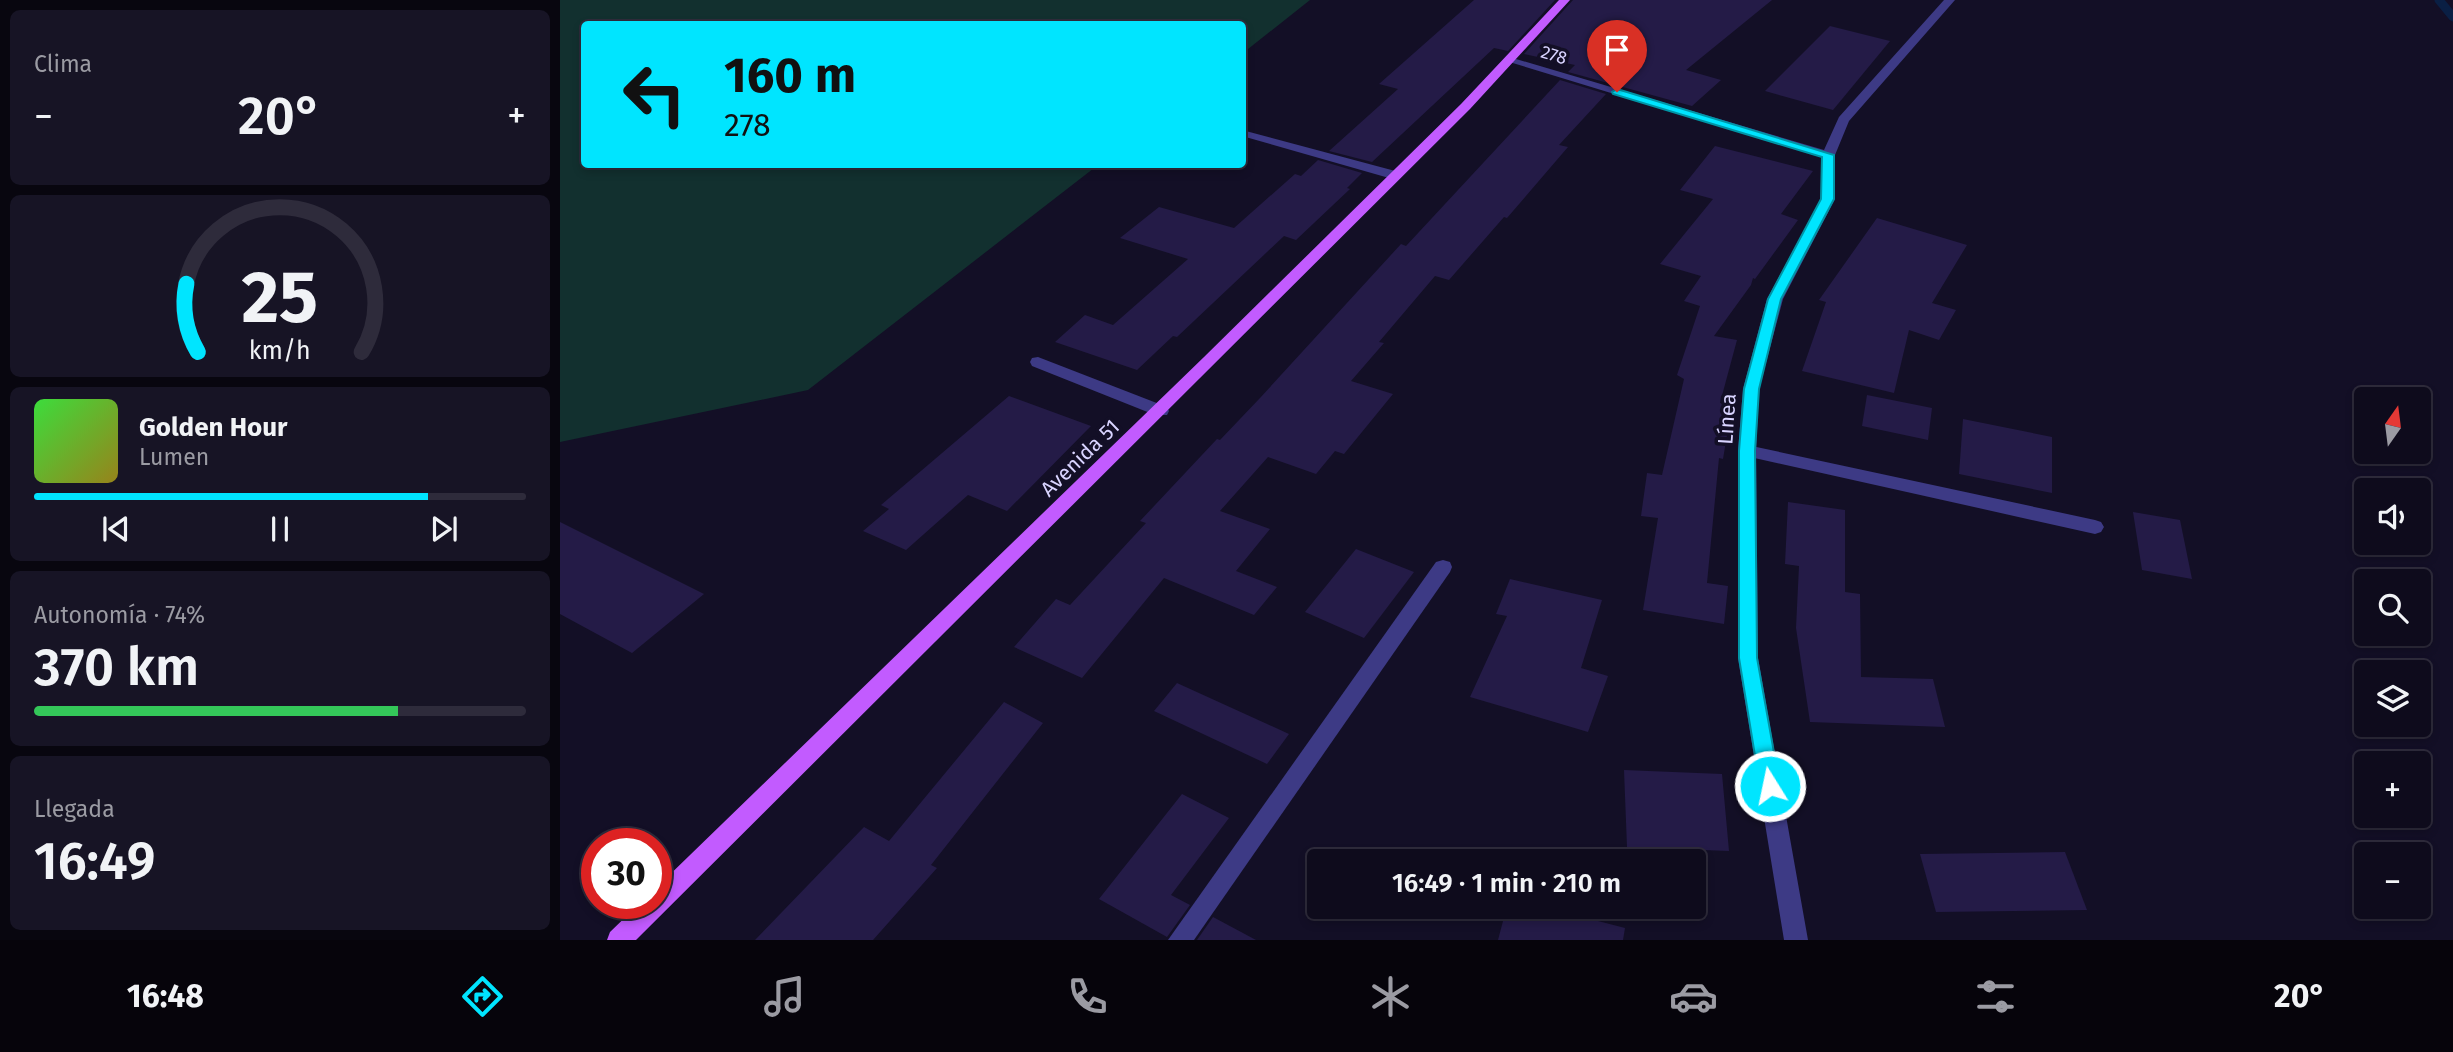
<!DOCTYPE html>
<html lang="es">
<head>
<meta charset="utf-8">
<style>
	body { margin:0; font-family:"Fira Sans",sans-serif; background:#171425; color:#f1f3f6; height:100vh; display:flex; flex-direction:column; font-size:26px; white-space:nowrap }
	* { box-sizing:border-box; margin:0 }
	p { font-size:23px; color:#9b9ba3 }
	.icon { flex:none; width:38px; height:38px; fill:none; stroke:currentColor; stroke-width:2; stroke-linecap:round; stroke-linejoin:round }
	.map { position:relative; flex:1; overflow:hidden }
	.side { display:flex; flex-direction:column; gap:10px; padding:10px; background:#08060f; width:560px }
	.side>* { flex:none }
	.hud { position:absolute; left:21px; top:21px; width:665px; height:147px; border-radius:7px; box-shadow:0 4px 10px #0003,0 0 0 2px #2e2b3b; background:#00e5ff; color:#111; overflow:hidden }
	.needle { width:46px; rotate:14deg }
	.controls { position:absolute; left:1794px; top:387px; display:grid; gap:14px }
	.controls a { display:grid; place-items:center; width:77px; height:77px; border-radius:7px; background:#0e0b1c; box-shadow:0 4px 10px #0003,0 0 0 2px #2e2b3b; font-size:35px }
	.speed { position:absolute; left:21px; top:828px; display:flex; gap:14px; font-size:35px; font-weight:700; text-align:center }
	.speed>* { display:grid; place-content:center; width:91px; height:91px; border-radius:50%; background:#0e0b1c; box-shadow:0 4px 10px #0003,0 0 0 2px #2e2b3b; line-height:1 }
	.speed .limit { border:10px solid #d22; background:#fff; color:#111 }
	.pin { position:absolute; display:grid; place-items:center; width:60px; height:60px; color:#fff; margin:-72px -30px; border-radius:50% 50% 50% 0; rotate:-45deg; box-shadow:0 0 7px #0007 }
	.pin .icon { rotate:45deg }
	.me { position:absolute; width:77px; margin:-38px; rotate:350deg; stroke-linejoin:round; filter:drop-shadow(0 0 5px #0008) }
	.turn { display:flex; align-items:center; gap:24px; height:147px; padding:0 28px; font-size:32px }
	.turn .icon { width:91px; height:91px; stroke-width:2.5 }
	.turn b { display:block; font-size:49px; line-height:60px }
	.big { font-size:52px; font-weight:600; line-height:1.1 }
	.side .tile { flex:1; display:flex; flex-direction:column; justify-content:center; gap:10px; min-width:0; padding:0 24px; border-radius:10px; background:#171425 }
	.side .dial { align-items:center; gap:0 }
	.dial svg { height:182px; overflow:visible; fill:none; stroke:#2e2b3b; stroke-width:7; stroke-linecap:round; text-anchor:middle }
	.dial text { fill:#f1f3f6; stroke:none }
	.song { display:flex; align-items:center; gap:21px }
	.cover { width:84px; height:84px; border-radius:10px; background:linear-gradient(135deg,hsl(120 70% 55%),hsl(50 70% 35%)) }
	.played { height:7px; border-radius:4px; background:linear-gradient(90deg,#00e5ff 80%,#2e2b3b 80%) }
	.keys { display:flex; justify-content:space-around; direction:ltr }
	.heat { display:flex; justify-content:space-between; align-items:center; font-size:38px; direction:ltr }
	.charge { height:10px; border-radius:5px; background:linear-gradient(90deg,#34c759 74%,#2e2b3b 0) }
	.trip { position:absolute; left:747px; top:849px; width:399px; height:70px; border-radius:7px; background:#0e0b1c; box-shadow:0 4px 10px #0003,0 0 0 2px #2e2b3b; font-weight:600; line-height:70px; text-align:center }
	.dock { display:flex; height:112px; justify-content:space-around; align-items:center; background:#06040b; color:#9b9ba3 }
	.dock .icon { width:49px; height:49px }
	.dock .current { color:#00e5ff }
	.dock b { font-size:32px; color:#f1f3f6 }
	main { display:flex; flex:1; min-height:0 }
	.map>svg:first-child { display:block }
	.green { fill:#12302f }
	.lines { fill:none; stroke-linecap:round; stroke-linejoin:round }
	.stream { stroke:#0a1f44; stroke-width:9 }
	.building { fill:#241b47 }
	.service { fill:#3d3a85; fill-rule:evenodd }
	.minor { fill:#3d3a85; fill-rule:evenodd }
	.primary { fill:#c25bff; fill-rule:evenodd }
	.route { fill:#00e5ff; stroke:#0095a6; stroke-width:2 }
	.labels { text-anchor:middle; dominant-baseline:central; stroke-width:7; stroke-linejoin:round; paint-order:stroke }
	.far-street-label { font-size:18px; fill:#d9d4ff; stroke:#130f26 }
	.street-label { font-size:21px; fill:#d9d4ff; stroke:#130f26 }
</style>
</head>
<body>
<main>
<section class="side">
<div class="tile"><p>Clima</p>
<div class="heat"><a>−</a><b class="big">20°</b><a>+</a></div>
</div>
<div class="tile dial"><svg viewBox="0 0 100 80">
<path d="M14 69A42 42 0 1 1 86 69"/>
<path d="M14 69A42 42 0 0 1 9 39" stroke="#00e5ff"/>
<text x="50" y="56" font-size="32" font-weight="700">25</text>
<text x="50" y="72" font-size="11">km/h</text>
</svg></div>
<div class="tile">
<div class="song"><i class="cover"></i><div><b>Golden Hour</b><p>Lumen</p></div></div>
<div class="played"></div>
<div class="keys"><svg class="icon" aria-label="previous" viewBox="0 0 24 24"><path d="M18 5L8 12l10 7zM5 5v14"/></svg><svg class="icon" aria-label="pause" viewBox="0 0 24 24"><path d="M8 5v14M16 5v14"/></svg><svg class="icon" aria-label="next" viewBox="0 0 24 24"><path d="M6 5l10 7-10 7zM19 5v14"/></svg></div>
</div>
<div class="tile"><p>Autonomía · 74%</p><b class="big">370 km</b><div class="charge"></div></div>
<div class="tile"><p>Llegada</p><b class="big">16:49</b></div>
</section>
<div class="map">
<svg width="1893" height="940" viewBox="0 0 1893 940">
	<rect width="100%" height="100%" fill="#130f26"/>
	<path class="green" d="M0 0H750L683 53 682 24H24V164L538 165 248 390 0 442Z"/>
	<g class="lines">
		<path class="stream" d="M1879 0 1893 17"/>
	</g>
	<g class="building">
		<path d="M914 0H995L948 51 934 48 812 162 769 151 838 89 819 84Z"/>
		<path d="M1013 0H1212L1126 70 1161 80 1132 106 1008 72 1015 65 964 54Z"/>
		<path d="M1270 26 1330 41 1273 110 1205 91Z"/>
		<path d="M1000 80 1046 94 999 145 1008 147 947 218 944 217 889 280 875 276 819 342 824 343 791 381 833 394 784 454 775 451 756 474 708 457 660 511 710 529 676 571 717 587 694 615 604 578 522 678 454 647 496 599 510 605 586 523 580 521 657 439 660 440 700 398 841 244 846 246Z"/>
		<path d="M1155 146 1253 171 1221 214 1238 220 1195 279 1193 278 1191 285 1154 336 1177 340 1160 403 1172 405 1163 459 1159 458 1147 583 1168 586 1164 624 1083 610 1098 518 1081 516 1087 473 1102 475 1124 379 1117 375 1140 306 1124 301 1141 276 1100 264 1153 199 1120 190Z"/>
		<path d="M758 160 802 173 787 188 790 189 736 240 724 236 617 337 613 336 577 370 495 342 525 315 553 325 628 259 560 238 599 207 674 228 735 174 741 176Z"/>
		<path d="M1317 218 1407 245 1372 303 1396 310 1379 340 1349 330 1334 393 1242 371 1266 302 1259 300Z"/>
		<path d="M1307 395 1372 408 1368 440 1302 426Z"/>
		<path d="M449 396 531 426 447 511 408 495 346 550 303 531 329 509 321 505Z"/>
		<path d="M1403 419 1492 437V493L1399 474Z"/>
		<path d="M1228 502 1285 510V592L1300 594 1301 677 1373 679 1385 727 1250 722 1236 628 1239 566 1225 564Z"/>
		<path d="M1573 512 1620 520 1632 579 1582 570Z"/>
		<path d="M0 522 144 594 72 653 0 614Z"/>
		<path d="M796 549 854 572 804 638 745 612Z"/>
		<path d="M950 579 1042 600 1021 668 1048 676 1028 732 910 697 947 616 936 614Z"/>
		<path d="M617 683 729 734 707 764 594 711Z"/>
		<path d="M444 702 483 723 371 865 377 868 313 940H195L304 827 329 841Z"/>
		<path d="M1064 770 1162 774 1169 851 1067 847Z"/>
		<path d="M622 794 669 818 611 895 630 905 607 937 539 899Z"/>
		<path d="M1505 852 1527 910 1376 912 1360 854Z"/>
		<path d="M947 906H980L1065 928 1063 940H938Z"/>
		<path d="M653 917 696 940H637Z"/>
	</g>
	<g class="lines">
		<g class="service">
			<path d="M682 130 839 172 841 175 834 179 829 178 682 136Z"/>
			<path d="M478 357 607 407 609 411 607 415H595L472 366 470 362 472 358Z"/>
			<path d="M1187 445 1535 520 1541 522 1544 527 1541 532 1535 534 1181 455 1178 451Z"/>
			<path d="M883 560 890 562 892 567 890 572 634 940H608L876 562Z"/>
		</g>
		<path class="minor" d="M1384 0H1395L1289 121 1275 155V199L1223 299 1199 389 1196 451 1198 658 1248 940H1224L1178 658V451L1183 389 1207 299 1261 199V157L946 61 956 59 1264 150 1279 117Z"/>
		<path class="primary" d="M999 0H1010L910 109 76 940H47L50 932 80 903H96V888L644 357 901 104Z"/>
	</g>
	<path class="route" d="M1057 89 1274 155V199L1221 299 1199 389 1195 451 1197 658 1220 786 1217 792 1210 795 1203 792 1200 786 1179 658V451L1184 389 1208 299 1261 199 1262 157 1053 94 1052 92Z"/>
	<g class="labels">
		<g class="far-street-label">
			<text transform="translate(994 55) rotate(17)">278</text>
		</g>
		<g class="street-label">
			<text transform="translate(1167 419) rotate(-86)">Línea</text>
			<text transform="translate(520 458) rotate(-44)">Avenida 51</text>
		</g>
	</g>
</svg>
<div class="controls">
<a><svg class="needle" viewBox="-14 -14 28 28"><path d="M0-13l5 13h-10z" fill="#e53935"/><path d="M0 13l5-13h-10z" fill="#9b9ba3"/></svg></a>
<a><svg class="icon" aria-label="sound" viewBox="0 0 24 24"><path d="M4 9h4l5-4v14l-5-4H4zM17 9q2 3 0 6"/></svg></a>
<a><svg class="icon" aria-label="search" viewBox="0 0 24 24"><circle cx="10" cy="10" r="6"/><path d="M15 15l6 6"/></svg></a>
<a><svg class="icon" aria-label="layers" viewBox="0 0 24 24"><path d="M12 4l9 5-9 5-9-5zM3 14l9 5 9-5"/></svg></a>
<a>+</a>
<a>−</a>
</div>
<div class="speed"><div class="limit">30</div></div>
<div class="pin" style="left:1057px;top:92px;background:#d93025"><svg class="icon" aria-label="arrive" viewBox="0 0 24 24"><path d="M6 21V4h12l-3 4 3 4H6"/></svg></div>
<svg class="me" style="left:1210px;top:786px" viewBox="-20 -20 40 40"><circle r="17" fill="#00e5ff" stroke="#fff" stroke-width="3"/><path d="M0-11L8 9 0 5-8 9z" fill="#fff"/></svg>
<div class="trip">16:49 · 1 min · 210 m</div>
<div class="hud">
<div class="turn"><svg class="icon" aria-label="left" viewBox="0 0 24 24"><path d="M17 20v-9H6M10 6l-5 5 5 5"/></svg><div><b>160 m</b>278</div></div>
</div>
</div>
</main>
<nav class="dock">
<b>16:48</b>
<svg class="icon current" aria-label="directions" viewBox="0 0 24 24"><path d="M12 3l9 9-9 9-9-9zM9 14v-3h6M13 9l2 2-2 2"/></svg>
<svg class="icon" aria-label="music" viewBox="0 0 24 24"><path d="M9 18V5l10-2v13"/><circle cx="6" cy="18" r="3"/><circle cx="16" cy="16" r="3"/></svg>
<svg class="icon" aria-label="phone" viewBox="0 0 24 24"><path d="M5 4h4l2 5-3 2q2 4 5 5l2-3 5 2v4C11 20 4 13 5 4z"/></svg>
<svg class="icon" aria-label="climate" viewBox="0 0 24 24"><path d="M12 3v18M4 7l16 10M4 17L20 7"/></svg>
<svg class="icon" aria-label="car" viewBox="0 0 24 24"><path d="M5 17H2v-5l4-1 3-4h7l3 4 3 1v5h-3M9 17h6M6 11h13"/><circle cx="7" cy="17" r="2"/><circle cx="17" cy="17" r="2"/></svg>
<svg class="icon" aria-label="filters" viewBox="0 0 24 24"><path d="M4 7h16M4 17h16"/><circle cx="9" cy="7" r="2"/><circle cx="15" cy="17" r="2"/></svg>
<b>20°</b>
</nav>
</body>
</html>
